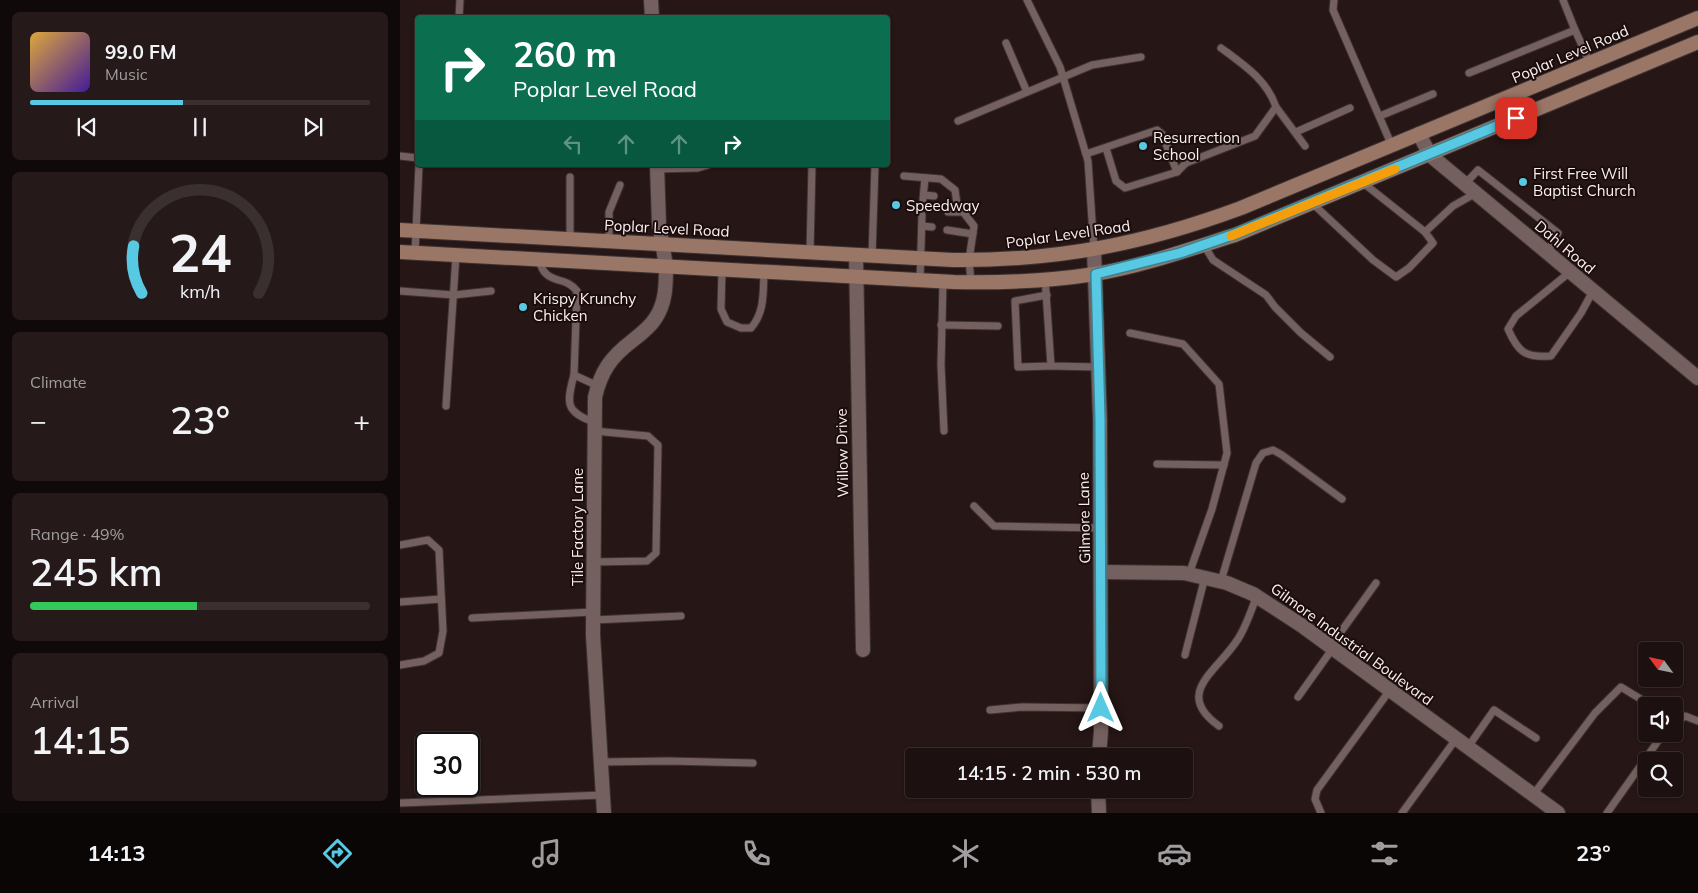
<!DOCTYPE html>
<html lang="en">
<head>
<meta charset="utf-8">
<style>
	body { margin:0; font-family:Mulish,sans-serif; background:#251919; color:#f1f3f6; height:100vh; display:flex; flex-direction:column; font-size:19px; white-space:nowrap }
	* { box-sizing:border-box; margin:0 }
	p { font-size:16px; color:#a09d9f }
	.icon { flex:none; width:28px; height:28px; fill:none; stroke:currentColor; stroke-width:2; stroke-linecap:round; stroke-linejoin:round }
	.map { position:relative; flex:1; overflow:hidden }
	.sheet { display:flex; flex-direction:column; gap:12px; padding:12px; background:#0f0909; width:400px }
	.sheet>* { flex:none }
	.banner { position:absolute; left:15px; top:15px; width:475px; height:152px; border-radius:5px; box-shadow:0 1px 4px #0004,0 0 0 1px #3a3030; background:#0b6e4f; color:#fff; overflow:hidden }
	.needle { width:32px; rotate:303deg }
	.tools { position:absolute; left:1238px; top:642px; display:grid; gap:10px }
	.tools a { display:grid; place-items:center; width:45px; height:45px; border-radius:5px; background:#1c1010; box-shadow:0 1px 4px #0004,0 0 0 1px #3a3030; font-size:25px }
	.speed { position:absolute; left:15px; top:732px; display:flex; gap:10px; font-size:25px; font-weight:700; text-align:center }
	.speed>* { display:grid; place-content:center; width:65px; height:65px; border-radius:50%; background:#1c1010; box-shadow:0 1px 4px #0004,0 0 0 1px #3a3030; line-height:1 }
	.speed .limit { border:2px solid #111; border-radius:8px; background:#fff; color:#111 }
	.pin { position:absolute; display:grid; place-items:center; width:42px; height:42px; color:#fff; margin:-21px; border-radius:10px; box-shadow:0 2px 8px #0006 }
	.me { position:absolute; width:55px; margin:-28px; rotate:0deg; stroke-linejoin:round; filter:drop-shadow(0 0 4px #0008) }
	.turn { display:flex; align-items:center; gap:18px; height:105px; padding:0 15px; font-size:22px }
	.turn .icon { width:65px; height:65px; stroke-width:2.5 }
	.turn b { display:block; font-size:35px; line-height:42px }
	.lanes { display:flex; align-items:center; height:48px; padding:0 15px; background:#0003; justify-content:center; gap:25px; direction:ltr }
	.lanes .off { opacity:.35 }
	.big { font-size:38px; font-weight:600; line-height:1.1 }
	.sheet .widget { flex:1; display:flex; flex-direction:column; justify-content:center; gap:8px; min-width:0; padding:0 18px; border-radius:8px; background:#251919 }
	.sheet .dial { align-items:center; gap:0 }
	.dial svg { height:130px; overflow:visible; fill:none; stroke:#3a3030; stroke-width:7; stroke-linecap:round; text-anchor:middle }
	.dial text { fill:#f1f3f6; stroke:none }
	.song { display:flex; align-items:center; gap:15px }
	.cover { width:60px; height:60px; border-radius:8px; background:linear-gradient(135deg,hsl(40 70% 55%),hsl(260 70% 35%)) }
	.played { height:5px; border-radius:2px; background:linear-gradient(90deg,#58c9e3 45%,#3a3030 45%) }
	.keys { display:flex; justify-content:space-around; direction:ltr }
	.heat { display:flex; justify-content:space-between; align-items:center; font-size:28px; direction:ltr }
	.charge { height:8px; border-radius:4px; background:linear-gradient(90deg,#34c759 49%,#3a3030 0) }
	.trip { position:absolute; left:505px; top:748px; width:288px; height:50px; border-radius:5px; background:#1c1010; box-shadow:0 1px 4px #0004,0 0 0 1px #3a3030; font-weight:600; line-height:50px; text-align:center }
	.tab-bar { display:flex; height:80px; justify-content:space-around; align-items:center; background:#0b0606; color:#a09d9f }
	.tab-bar .icon { width:35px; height:35px }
	.tab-bar .active { color:#58c9e3 }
	.tab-bar b { font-size:22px; color:#f1f3f6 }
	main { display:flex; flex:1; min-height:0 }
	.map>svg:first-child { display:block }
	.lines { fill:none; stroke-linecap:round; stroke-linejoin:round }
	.service-casing { stroke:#3d3232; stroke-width:9 }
	.minor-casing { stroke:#3d3232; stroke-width:16 }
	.tertiary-casing { stroke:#3d3232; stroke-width:16 }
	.secondary-casing { stroke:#3d3232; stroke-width:16 }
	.service { stroke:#74605f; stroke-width:7 }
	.minor { stroke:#74605f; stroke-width:14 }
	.tertiary { stroke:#74605f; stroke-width:14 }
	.secondary { stroke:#9a7667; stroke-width:14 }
	.route-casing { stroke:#398394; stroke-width:12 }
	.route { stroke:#58c9e3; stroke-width:9 }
	.slow { stroke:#f59e0b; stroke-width:9 }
	.poi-dot { fill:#58c9e3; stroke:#1c0d0d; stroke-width:2 }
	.labels { text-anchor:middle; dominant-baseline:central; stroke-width:4; stroke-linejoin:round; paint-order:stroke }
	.street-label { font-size:15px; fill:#fbefef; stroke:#1c0d0d }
	.poi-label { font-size:15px; fill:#fbefef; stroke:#1c0d0d; text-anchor:start }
</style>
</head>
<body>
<main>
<section class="sheet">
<div class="widget">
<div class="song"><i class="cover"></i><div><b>99.0 FM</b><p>Music</p></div></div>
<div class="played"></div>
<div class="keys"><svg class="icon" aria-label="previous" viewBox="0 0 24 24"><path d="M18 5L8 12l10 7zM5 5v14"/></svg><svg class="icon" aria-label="pause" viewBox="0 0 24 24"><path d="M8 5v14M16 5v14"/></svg><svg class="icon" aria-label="next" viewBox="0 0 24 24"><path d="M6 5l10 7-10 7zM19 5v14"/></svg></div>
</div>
<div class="widget dial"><svg viewBox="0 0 100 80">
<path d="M14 69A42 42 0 1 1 86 69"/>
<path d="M14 69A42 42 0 0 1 9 40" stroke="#58c9e3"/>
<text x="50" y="56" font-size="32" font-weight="700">24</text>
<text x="50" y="72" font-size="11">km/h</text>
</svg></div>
<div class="widget"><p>Climate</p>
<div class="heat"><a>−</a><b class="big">23°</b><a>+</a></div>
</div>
<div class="widget"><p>Range · 49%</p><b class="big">245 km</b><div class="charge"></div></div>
<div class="widget"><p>Arrival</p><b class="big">14:15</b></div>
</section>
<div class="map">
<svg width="1298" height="813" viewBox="0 0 1298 813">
	<rect width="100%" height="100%" fill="#261616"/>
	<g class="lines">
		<defs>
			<g id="service">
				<path d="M627 0 660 67 688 161 694 250"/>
				<path d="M934 0 933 10 992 146"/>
				<path d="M59 18 60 0"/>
				<path d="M1175 30 1190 63"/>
				<path d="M606 43 627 92"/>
				<path d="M821 48C844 65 867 80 876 107"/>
				<path d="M1069 73 1175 30 1163 0"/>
				<path d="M980 116 1033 94"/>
				<path d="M558 121 692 65 741 57"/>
				<path d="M896 132 950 108"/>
				<path d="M706 148 716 181 725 188 777 172"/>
				<path d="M686 154 757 130 762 134 777 172 786 163 855 136 876 107 905 146"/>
				<path d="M0 156 18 158"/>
				<path d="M257 169 298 168 308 165"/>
				<path d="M504 176 541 179 555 190 557 204 574 226 569 260 571 282"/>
				<path d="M170 177V239"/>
				<path d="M1065 184 1078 170 1158 233 1147 253"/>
				<path d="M524 195 534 196"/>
				<path d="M523 199 525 178"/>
				<path d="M912 203 973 260 996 277 1009 268 1033 243 1025 232 962 182"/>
				<path d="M548 212H563"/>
				<path d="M522 226 532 227"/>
				<path d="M547 230 573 234"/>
				<path d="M1025 232 1053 206 1076 193"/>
				<path d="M209 241V212L220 185"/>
				<path d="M804 245 813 260 866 295 875 307 901 333 930 357"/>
				<path d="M410 252 412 165"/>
				<path d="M15 253 19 165"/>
				<path d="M472 256 475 165"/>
				<path d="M139 260C146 287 164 274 177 291L174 375 198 386"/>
				<path d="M322 270 321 309 327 322 341 328H351C365 312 363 292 364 272"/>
				<path d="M1170 272 1116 316 1108 329C1118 352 1125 358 1151 356L1181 313 1193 291"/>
				<path d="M645 278 651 366 698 367"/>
				<path d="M520 280 522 215"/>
				<path d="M543 281 541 365 544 431"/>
				<path d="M0 291 54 295 91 291"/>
				<path d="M647 295 615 301 618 367 651 366"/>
				<path d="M541 325 598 326"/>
				<path d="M730 333 783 344 819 384 827 453 812 509 789 574"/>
				<path d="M174 375C166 404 166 412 194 422"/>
				<path d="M46 406 56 255"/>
				<path d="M757 464 824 465"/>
				<path d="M574 506 594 526 700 528"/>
				<path d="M0 545 28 540 39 550 43 631 39 653 24 661 0 665"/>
				<path d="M193 562 247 561 256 553 258 445 248 436 194 431"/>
				<path d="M821 581 856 463 863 453 873 450 882 455 942 499"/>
				<path d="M0 602 41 599"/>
				<path d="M72 618 193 612"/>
				<path d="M193 620 281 616"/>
				<path d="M930 647 976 583"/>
				<path d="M785 655 805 577"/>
				<path d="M898 697 933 648"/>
				<path d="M590 710 622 707 701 708"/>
				<path d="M1274 724 1285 716 1298 721"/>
				<path d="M819 726C773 693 817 672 838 639 846 627 851 610 857 596"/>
				<path d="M1068 747 1094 710 1136 738"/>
				<path d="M201 762 268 761 353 763"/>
				<path d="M1133 795 1195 713 1221 687 1252 706"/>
				<path d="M0 803 203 795"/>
				<path d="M921 813 915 799 917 790 990 690"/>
				<path d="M1002 813 1056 739"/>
				<path d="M1207 813 1263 734"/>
			</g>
			<g id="minor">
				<path d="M1019 134 1030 155 1298 378"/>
				<path d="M694 250 700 419 701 731 699 756"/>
				<path d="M456 255 463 650"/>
				<path d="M701 572 784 573 827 583 853 594 901 625 1158 813"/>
				<path d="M698 789 699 813"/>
				<path d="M204 813 193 635 195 397C201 371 211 357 232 341 241 334 249 328 255 319 266 303 266 285 266 266"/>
			</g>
			<g id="tertiary">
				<path d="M251 0 252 18"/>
				<path d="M257 165 259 224 266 266"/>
			</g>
			<g id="secondary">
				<path d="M0 230 553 260C657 261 744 244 841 208L1298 18"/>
				<path d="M0 252 554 282C601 283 650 281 695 274 743 266 790 249 835 235L1298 42"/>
			</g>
		</defs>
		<use href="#service" class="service-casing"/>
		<use href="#minor" class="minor-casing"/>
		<use href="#tertiary" class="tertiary-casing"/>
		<use href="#secondary" class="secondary-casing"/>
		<use href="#service" class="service"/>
		<use href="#minor" class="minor"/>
		<use href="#tertiary" class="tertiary"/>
		<use href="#secondary" class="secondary"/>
	</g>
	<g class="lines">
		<defs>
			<path id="route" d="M701 708 700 419 696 274 780 253 835 234 1116 118"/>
		</defs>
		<use href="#route" class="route-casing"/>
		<use href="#route" class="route"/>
		<path class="slow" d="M831 236 995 169"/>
	</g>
	<g class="poi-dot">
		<circle cx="743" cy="146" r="5"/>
		<circle cx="1123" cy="182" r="5"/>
		<circle cx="496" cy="205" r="5"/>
		<circle cx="123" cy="307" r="5"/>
	</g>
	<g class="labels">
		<g class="street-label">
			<text transform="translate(1170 54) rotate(-23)">Poplar Level Road</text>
			<text transform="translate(267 228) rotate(3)">Poplar Level Road</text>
			<text transform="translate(668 234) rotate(-8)">Poplar Level Road</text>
			<text transform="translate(1165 247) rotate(40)">Dahl Road</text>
			<text transform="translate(442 453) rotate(-91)">Willow Drive</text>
			<text transform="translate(684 518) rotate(-91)">Gilmore Lane</text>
			<text transform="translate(177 527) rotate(-90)">Tile Factory Lane</text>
			<text transform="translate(952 644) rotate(36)">Gilmore Industrial Boulevard</text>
		</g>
		<g class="poi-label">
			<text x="753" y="137">Resurrection<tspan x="753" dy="17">School</tspan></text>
			<text x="1133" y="173">First Free Will<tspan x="1133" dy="17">Baptist Church</tspan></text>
			<text x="506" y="205">Speedway</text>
			<text x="133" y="298">Krispy Krunchy<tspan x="133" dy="17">Chicken</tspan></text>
		</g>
	</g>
</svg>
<div class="tools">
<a><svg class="needle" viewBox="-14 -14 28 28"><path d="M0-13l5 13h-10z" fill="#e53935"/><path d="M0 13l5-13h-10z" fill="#a09d9f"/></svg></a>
<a><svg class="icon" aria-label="sound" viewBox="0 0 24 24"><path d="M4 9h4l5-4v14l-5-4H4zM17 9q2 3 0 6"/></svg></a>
<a><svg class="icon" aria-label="search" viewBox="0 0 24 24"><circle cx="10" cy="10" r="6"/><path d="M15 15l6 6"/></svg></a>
</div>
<div class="speed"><div class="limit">30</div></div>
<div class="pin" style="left:1116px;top:118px;background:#d93025"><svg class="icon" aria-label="arrive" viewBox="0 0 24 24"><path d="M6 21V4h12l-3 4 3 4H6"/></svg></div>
<svg class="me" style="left:701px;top:708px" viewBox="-20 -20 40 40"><path d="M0-17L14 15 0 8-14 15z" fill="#58c9e3" stroke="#fff" stroke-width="4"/></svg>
<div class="trip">14:15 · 2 min · 530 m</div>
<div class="banner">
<div class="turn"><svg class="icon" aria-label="right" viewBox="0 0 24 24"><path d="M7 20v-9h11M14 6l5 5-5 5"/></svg><div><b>260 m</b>Poplar Level Road</div></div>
<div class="lanes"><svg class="icon off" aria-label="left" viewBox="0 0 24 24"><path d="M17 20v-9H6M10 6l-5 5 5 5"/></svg><svg class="icon off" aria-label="ahead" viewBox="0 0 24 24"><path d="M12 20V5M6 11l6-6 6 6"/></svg><svg class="icon off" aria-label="ahead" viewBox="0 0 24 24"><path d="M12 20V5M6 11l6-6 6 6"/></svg><svg class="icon" aria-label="right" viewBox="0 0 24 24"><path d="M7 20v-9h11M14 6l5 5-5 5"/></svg></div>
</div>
</div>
</main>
<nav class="tab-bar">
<b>14:13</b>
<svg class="icon active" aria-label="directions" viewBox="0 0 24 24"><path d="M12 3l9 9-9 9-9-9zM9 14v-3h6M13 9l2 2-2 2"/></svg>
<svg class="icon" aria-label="music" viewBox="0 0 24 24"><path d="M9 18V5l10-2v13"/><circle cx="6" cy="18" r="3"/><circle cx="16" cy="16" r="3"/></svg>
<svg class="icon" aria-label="phone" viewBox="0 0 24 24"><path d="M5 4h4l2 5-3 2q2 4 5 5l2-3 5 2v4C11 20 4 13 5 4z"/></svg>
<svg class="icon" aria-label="climate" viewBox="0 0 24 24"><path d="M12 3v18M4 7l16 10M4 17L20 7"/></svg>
<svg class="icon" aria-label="car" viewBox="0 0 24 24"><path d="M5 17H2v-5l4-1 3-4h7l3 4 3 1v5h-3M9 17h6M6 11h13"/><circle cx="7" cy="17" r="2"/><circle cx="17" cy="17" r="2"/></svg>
<svg class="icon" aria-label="filters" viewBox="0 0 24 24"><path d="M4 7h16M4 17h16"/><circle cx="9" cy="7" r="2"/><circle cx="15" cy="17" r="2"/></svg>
<b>23°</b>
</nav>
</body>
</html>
